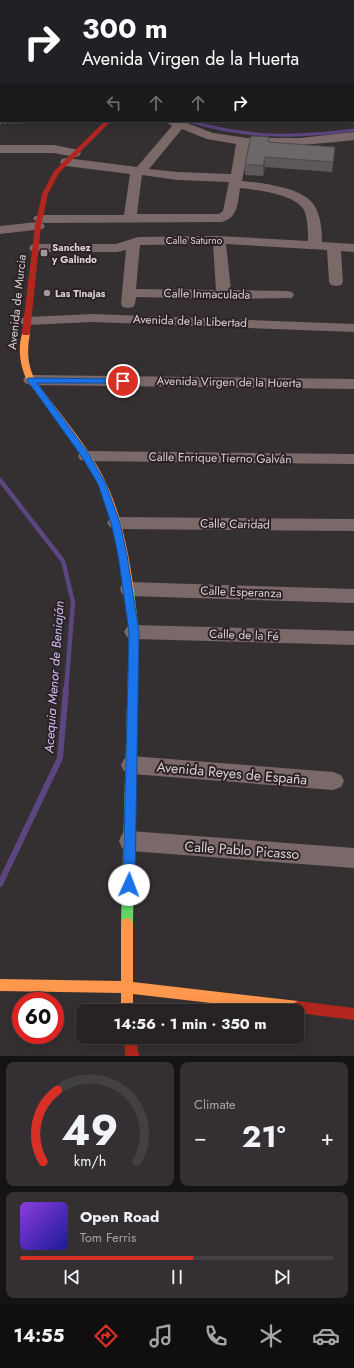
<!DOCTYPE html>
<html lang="en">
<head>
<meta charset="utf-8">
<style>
	body { margin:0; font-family:Jost,sans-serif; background:#332f32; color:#f1f3f6; height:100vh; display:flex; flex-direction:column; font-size:15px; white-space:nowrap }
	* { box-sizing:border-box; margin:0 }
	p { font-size:13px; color:#a4a4a7 }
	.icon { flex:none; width:22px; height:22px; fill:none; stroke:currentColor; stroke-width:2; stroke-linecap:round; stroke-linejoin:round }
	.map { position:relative; height:1056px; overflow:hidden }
	.sheet { display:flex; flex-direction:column; gap:6px; padding:6px; background:#151314; flex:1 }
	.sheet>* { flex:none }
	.hud { position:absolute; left:0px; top:0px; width:354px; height:122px; box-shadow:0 2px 10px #0003,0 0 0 1px #434042; background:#202124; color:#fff; overflow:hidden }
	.speed { position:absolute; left:12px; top:992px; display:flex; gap:8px; font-size:20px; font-weight:700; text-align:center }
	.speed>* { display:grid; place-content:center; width:52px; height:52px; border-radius:50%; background:#272325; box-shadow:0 2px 10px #0003,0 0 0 1px #434042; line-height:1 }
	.speed .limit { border:6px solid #d22; background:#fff; color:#111 }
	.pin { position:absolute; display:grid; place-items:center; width:34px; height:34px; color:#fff; margin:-17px; border:2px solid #fff; border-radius:50%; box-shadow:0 1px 4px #0007 }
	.me { position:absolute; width:44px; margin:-22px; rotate:2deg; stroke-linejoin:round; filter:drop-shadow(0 0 3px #0008) }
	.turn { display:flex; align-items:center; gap:14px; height:84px; padding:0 16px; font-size:18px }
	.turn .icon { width:52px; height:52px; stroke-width:2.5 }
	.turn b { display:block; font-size:28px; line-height:34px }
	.lanes { display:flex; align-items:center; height:38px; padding:0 16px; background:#0003; justify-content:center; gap:20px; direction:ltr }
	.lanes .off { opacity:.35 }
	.big { font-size:30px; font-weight:700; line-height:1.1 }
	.sheet .card { flex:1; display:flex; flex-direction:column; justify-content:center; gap:6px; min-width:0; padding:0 14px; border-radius:8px; background:#332f32 }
	.sheet .dial { align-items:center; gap:0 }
	.dial svg { height:104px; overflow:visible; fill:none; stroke:#434042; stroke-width:7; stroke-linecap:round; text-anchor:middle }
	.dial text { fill:#f1f3f6; stroke:none }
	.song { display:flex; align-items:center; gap:12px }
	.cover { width:48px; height:48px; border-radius:6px; background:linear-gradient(135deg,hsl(270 70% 55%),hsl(240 70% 35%)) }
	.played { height:4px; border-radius:2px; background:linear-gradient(90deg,#d93025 55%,#434042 55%) }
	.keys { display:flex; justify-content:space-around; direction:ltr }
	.heat { display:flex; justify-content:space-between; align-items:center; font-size:22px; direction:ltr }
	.sheet .tiles { flex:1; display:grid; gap:6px; grid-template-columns:1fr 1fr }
	.card:last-child { grid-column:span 2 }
	.trip { position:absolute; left:76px; top:1004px; width:228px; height:40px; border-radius:8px; background:#272325; box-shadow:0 2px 10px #0003,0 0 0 1px #434042; font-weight:700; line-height:40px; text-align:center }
	.tabs { display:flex; height:64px; justify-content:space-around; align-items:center; background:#100e0f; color:#a4a4a7 }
	.tabs .icon { width:28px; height:28px }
	.tabs .selected { color:#d93025 }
	.tabs b { font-size:18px; color:#f1f3f6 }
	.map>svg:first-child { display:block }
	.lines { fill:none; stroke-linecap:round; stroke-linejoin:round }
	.stream-far2 { stroke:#5b4680; stroke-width:3 }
	.stream-far1 { stroke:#5b4680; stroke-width:4.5 }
	.stream { stroke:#5b4680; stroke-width:6 }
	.path { stroke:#756a6a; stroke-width:1.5; stroke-dasharray:2 2; stroke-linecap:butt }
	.lane { fill:#7a6968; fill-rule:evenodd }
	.street { fill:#7a6968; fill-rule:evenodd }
	.fast { fill:#63d668; fill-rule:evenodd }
	.slow { fill:#ff974d; fill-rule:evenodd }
	.jam { fill:#b3261e; fill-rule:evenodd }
	.wall { fill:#5d595b }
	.shaded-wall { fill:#4c494a }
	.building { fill:#6c686a; stroke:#4c494a }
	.route { fill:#1a73e8; stroke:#114b97 }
	.poi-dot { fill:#a09a9c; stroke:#2c2226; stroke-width:1.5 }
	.labels { text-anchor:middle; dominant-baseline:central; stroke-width:4; stroke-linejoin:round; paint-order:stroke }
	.far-street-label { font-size:10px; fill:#dad3d6; stroke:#2c2226 }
	.far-poi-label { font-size:10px; font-weight:bold; fill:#dad3d6; stroke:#2c2226; text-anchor:start }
	.street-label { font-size:12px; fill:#dad3d6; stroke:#2c2226 }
	.water-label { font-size:13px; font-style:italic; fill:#cebdf6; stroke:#2c2226 }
	.near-street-label { font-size:14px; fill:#dad3d6; stroke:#2c2226 }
</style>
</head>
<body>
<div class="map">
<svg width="354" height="1056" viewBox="0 0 354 1056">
	<rect width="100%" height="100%" fill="#342f31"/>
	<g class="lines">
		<path class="stream-far2" d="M189 121C246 138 296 138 354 130"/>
		<path class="stream-far1" d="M0 480 63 561 73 602 66 690"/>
		<path class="stream" d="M0 884 60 758 66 689"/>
		<path class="path" d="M0 123 68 121"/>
		<rect class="lane" x="353" y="112" width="1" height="4"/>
		<g class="street">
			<path d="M0 0H11L1 1V3Z"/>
			<path d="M165 121H182L213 133 247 138H300L354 132V140C319 144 284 147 249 145L242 181C262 183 302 187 314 205 321 216 322 230 322 242L354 244V252L341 251 343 282 341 285 336 286 331 285 329 282 327 250 226 244 231 290 287 291 292 292 294 295 292 298 224 299 136 297 135 304 133 307 128 308 123 307 121 304 126 250 117 252H36L31 251 29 248 31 245 36 244H116L138 237 219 236 308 241C308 231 308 219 304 210 295 194 257 190 240 188 238 202 238 218 222 222L42 223 45 226 43 229 0 234V226L37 222 33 219 35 216 40 215H124L130 174 66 166 62 165 60 162 62 159 66 158 137 167 172 126ZM182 129 207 139 236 144 231 174 177 172 149 169ZM142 175 177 180 229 182 223 211 219 214H137ZM213 244 216 290 136 289 140 245Z"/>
			<path d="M0 145H54L79 150 81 153 79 156 75 157 54 153H0Z"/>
			<path d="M93 314 354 324V332L93 322 27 325 22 324 20 321 22 318 27 317Z"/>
			<path d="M31 375 354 379V389L31 385 25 383 23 380 25 377Z"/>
			<path d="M86 451 354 454V464L86 461 80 460 78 456 80 452Z"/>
			<path d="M116 517 354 519V531L116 529 110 527 107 523 110 519Z"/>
			<path d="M129 582 354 589V603L129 596 122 594 120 589 122 584Z"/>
			<path d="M134 625 354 631V645L134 639 127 637 124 632 127 627Z"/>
			<path d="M132 756 333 772 341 775 344 781 341 787 333 790 132 774 124 771 121 765 124 759Z"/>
			<path d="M130 831 354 848V868L130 851 122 848 119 841 122 834Z"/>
		</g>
		<path class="fast" d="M129 588 132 589 134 591 139 632 133 923 131 927 127 928 123 927 121 923 129 632 124 591 126 589Z"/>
		<g class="slow">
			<rect x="111" y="0" width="4" height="1"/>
			<path d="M23 331H29L30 333C27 350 27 364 35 380 56 409 81 437 99 469 120 506 128 549 134 591L132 593H126L124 591C119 549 111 506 90 469 72 438 49 410 28 382 20 368 17 347 23 331Z"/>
			<path d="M127 918 131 919 133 923V982L298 1001 302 1003 304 1007 302 1011 298 1013 297 1011H280L133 994V1011H121V993L0 991V979L121 981V923L123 919Z"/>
		</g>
		<g class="jam">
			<path d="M105 121H111L59 173 48 194 41 226 30 333 29 335H23L22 333 35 226 42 194 54 171Z"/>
			<path d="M298 1001 354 1008V1020L298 1013 297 1011H293L292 1007 294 1003Z"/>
			<path d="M124 1037H136L139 1056H125Z"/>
		</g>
	</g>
	<g class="wall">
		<rect x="0" y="24" width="1" height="45"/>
		<path d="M269 142 334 157 332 172 265 167 263 176 245 175V164Z"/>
	</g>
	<path class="shaded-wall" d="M265 157V167L263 176V166Z"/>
	<g class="building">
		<rect x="162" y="0" width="64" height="1"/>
		<rect x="0" y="24" width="1" height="34"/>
		<path d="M251 136 269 137 268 142 335 147 333 162 265 157 263 166 245 164Z"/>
	</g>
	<path class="route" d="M28 378 123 379 127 381 123 383H37L89 454 106 484 120 523 127 555 139 632 135 885 133 889 129 890 125 889 123 885 129 632 118 555 111 523 98 484 82 457 27 380Z"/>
	<g class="poi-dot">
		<rect x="40" y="249" width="8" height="8" rx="2"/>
		<circle cx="47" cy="293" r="4"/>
	</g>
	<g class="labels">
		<g class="far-street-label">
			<text x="194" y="240">Calle Saturno</text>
		</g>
		<g class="far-poi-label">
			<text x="52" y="247">Sanchez<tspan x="52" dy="12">y Galindo</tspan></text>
			<text x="55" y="293">Las Tinajas</text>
		</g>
		<g class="street-label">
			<text transform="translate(207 294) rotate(1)">Calle Inmaculada</text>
			<text transform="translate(17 302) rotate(-84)">Avenida de Murcia</text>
			<text transform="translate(190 321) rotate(2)">Avenida de la Libertad</text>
			<text transform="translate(229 382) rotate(1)">Avenida Virgen de la Huerta</text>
			<text transform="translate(220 458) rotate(1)">Calle Enrique Tierno Galván</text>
			<text transform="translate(235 524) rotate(1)">Calle Caridad</text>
			<text transform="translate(241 592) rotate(2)">Calle Esperanza</text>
			<text transform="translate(244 635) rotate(2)">Calle de la Fé</text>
		</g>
		<g class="water-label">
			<text transform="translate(54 677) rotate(-86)">Acequia Menor de Beniaján</text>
		</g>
		<g class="near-street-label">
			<text transform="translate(232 773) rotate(5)">Avenida Reyes de España</text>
			<text transform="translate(242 850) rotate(4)">Calle Pablo Picasso</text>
		</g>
	</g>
</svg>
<div class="speed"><div class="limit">60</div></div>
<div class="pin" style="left:123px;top:381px;background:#d93025"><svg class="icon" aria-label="arrive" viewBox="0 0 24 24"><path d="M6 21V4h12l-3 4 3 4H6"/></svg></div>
<svg class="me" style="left:129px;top:885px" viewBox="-20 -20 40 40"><circle r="19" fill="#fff"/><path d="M0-13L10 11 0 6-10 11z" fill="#1a73e8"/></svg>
<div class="trip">14:56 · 1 min · 350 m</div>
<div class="hud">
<div class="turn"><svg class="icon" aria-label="right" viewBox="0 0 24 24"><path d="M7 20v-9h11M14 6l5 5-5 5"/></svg><div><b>300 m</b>Avenida Virgen de la Huerta</div></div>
<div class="lanes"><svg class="icon off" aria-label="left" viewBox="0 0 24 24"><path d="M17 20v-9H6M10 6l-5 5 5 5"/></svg><svg class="icon off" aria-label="ahead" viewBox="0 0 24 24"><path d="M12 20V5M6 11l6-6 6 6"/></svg><svg class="icon off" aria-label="ahead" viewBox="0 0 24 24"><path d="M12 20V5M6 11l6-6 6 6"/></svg><svg class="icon" aria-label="right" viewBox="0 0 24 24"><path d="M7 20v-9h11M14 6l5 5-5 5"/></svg></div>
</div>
</div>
<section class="sheet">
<div class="tiles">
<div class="card dial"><svg viewBox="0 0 100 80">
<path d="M14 69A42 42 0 1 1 86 69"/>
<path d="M14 69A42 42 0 0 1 25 14" stroke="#d93025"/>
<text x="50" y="56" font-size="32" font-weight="700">49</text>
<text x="50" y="72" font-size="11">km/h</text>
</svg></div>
<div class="card"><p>Climate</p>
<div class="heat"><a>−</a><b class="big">21°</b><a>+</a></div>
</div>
<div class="card">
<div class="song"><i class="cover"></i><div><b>Open Road</b><p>Tom Ferris</p></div></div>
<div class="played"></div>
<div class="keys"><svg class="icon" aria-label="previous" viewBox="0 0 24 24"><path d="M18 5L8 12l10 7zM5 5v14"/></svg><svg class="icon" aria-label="pause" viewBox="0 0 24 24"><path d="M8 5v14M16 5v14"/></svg><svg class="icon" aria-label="next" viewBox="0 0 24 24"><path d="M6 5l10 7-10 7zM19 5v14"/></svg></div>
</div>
</div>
</section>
<nav class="tabs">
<b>14:55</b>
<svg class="icon selected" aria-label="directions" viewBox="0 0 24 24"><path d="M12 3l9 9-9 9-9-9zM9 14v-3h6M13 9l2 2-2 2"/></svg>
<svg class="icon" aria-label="music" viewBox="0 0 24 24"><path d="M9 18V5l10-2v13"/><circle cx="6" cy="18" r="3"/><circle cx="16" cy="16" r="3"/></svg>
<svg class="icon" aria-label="phone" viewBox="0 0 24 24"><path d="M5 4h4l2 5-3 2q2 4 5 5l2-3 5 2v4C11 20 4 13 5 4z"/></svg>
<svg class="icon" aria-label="climate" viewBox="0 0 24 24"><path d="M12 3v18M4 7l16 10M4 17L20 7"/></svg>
<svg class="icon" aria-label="car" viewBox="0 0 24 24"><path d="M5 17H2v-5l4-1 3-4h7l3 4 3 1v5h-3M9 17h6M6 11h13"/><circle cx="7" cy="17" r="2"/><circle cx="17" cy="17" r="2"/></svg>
</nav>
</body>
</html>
